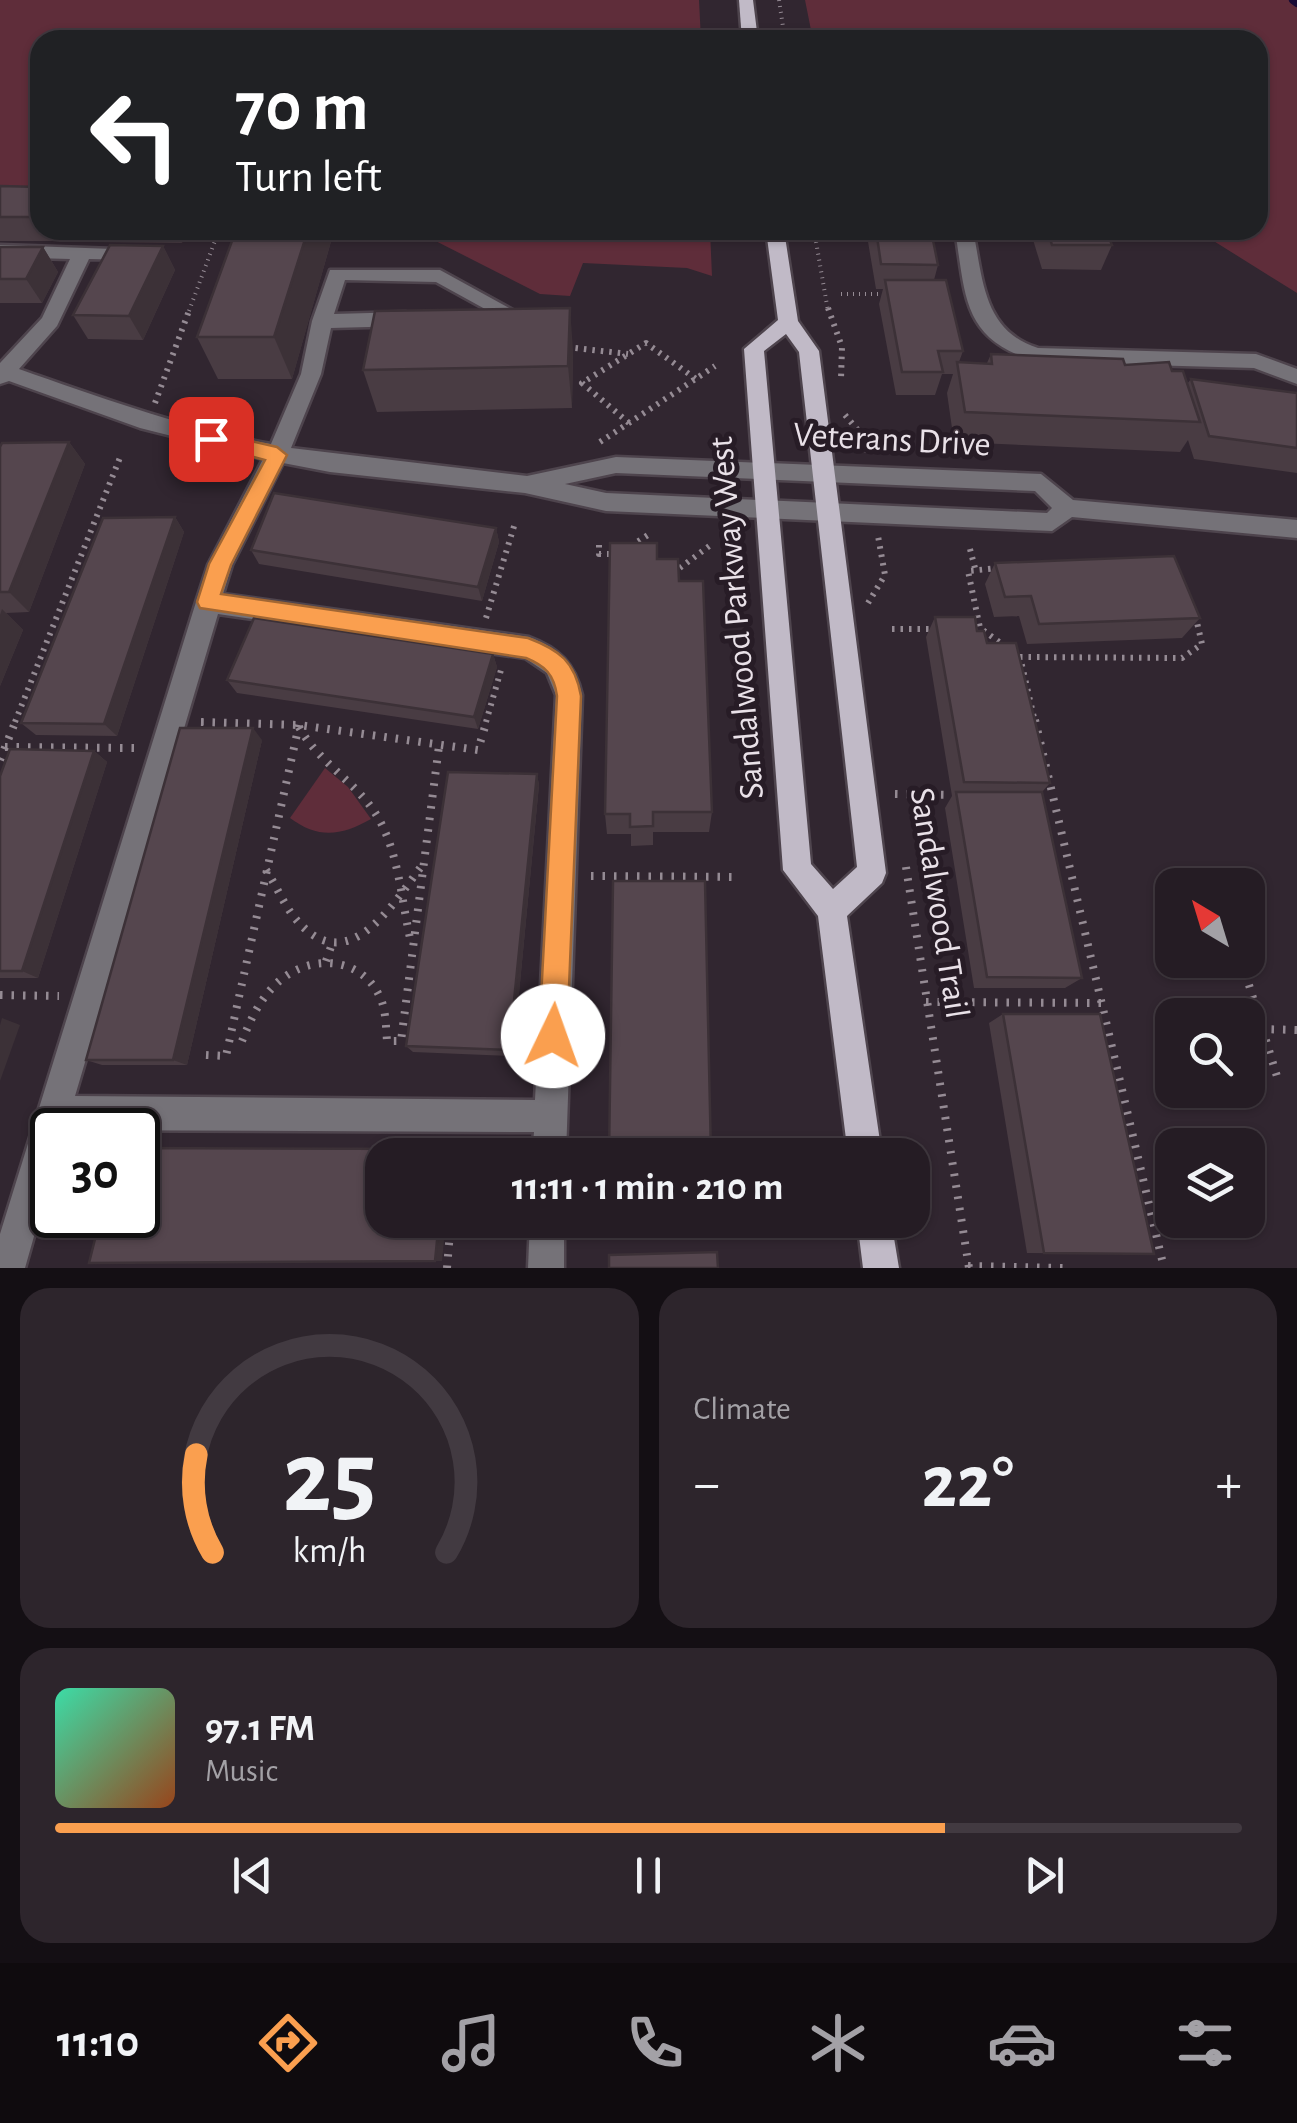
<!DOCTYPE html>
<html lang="en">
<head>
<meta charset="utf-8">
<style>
	body { margin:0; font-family:"Alegreya Sans",sans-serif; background:#2d252c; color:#f1f3f6; height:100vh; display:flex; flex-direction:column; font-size:38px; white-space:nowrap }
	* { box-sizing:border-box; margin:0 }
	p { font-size:32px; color:#a3a1a6 }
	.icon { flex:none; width:55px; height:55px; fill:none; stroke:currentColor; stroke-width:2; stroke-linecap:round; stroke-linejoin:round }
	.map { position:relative; height:1268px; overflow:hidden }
	.side { display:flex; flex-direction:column; gap:20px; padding:20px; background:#140f14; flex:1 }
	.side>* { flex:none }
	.banner { position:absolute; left:30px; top:30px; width:1238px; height:210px; border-radius:30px; box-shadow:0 2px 8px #0004,0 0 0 2px #423a41; background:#202124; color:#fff; overflow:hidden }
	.needle { width:65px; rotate:322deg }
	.fabs { position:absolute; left:1155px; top:868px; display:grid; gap:20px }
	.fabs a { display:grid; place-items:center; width:110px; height:110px; border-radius:20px; background:#251c24; box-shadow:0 2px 8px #0004,0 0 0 2px #423a41; font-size:50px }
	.speed { position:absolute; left:30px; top:1108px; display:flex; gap:20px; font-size:50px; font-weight:700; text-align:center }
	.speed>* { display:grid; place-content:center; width:130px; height:130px; border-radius:50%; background:#251c24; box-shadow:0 2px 8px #0004,0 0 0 2px #423a41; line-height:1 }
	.speed .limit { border:5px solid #111; border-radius:15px; background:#fff; color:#111 }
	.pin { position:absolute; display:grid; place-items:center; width:85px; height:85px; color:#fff; margin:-42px; border-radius:20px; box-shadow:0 5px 15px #0006 }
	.me { position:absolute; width:110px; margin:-55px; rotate:3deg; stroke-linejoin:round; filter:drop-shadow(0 0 8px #0008) }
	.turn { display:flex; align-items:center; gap:35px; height:210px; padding:0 40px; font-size:45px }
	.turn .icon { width:130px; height:130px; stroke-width:2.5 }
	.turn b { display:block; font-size:70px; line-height:85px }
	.big { font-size:75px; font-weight:700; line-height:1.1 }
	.side .card { flex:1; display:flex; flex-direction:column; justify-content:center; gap:15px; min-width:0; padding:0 35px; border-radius:30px; background:#2d252c }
	.side .dial { align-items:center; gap:0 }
	.dial svg { height:260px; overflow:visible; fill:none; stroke:#423a41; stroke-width:7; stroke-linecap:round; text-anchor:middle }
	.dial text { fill:#f1f3f6; stroke:none }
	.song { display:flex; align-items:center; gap:30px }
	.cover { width:120px; height:120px; border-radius:15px; background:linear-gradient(135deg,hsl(160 70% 55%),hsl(20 70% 35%)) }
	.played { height:10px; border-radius:5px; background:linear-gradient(90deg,#fa9f4f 75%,#423a41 75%) }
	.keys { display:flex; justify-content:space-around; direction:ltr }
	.heat { display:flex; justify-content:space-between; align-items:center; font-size:55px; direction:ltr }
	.side .tiles { flex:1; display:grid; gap:20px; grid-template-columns:1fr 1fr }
	.card:last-child { grid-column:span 2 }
	.trip { position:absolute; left:365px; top:1138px; width:565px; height:100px; border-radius:30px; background:#251c24; box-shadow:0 2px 8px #0004,0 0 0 2px #423a41; font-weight:700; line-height:100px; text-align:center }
	.dock { display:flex; height:160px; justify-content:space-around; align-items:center; background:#0f0b0e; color:#a3a1a6 }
	.dock .icon { width:70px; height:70px }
	.dock .current { color:#fa9f4f }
	.dock b { font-size:45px; color:#f1f3f6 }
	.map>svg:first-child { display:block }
	.green { fill:#5f2d3a }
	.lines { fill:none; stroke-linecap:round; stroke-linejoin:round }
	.stream { stroke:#190b35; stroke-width:8 }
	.minor-casing { stroke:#4e444d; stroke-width:5 }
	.major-casing { stroke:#4e444d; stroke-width:5 }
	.path-far2 { stroke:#958b94; stroke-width:4; stroke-dasharray:1 5; stroke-linecap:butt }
	.path-far1 { stroke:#958b94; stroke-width:6; stroke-dasharray:2.5 6; stroke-linecap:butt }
	.path { stroke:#958b94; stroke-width:8; stroke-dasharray:2.5 9; stroke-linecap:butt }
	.minor { fill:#757278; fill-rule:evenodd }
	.major { fill:#c1bac7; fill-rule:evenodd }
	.wall { fill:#493c43 }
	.shaded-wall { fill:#3c3137 }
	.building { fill:#55464e; stroke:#3c3137; stroke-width:2.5 }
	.route { fill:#fa9f4f; stroke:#a26733; stroke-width:2.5 }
	.labels { text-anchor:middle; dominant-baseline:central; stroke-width:10; stroke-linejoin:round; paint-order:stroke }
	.street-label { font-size:35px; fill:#e9e1e8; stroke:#271c26 }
</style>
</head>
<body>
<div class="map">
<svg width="1297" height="1268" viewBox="0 0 1297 1268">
	<rect width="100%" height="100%" fill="#312630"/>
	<g class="green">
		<path d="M0 0H699L701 40H40V192L0 191Z"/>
		<path d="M805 0H1297V293L1196 230H1258V40H813Z"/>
		<path d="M414 230H710L712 276 687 268 583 263 570 296 540 294Z"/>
		<path d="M325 768 348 787 371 819C341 836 318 839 290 818Z"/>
	</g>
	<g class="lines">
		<path class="stream" d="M1293 0 1297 3"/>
		<defs>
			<g id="minor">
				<path d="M955 230H973C983 279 983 331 1038 348L1256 354 1297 369V384L1254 368 1038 362C962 340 966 298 955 230Z"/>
				<path d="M0 245 143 250 145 254 136 260 89 259 57 326 19 369C102 398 184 428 271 444L301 374 312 321 330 270H440L533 321 530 326H516L436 282 345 280 334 314 406 312 416 319 406 326 331 328 321 374 291 448 527 476 616 457 1041 474 1073 500 1297 520V538L1072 517 1052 531 606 511 525 493 330 472 283 463 232 565 223 594 529 637C559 648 575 664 582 695L566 1155H532L534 1132 52 1130V1173L25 1268H0V1234L196 602 208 565 263 459 140 428 9 381 0 384V363L42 318 70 259 0 257ZM616 473 1035 491 1052 508 1047 513 606 493 565 484ZM218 614 525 658 547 673 556 695 535 1100 75 1096Z"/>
				<path d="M530 1220H564V1268H528Z"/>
			</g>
			<g id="major">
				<path d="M739 0H753L758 40H742Z"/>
				<path d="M766 230H784L798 321 819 351 886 873 882 883 847 916 882 1155H848L818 916 783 870 744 349 778 320ZM786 334 799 352 857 867 833 889 811 864 764 351Z"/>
				<path d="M857 1220H891L899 1268H863Z"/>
			</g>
		</defs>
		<use href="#minor" class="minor-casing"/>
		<use href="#major" class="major-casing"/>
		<g class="path-far2">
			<path d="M779 0 785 40"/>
			<path d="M814 230 828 311"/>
			<path d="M841 294H887"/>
			<path d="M189 311 219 230"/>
		</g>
		<g class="path-far1">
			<path d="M828 308 842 347 841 379"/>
			<path d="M567 347 628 354"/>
			<path d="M155 403 190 308"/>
			<path d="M845 415 866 440 868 454"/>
			<path d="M629 423 582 383 646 343 696 379"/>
			<path d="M600 442 715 366"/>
			<path d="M599 545V554H614"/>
			<path d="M631 546 651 533"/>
			<path d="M970 549 975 568"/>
			<path d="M999 568 968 571 980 628 1006 647"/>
			<path d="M673 573 712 544"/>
			<path d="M868 603 885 575 878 536"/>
			<path d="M486 618 515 523"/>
			<path d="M892 629H934"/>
			<path d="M1020 657 1182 658 1202 644 1195 614"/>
			<path d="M1016 661H1021L1035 722"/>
			<path d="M15 722 121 455"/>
			<path d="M201 722H205"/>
			<path d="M486 722 501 670"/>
		</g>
		<g class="path">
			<path d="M1035 720 1164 1268"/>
			<path d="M201 722 299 725 478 750 487 720"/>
			<path d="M299 727C316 758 346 776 368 803 398 840 400 893 410 938"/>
			<path d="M5 747 134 748"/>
			<path d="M0 760 16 720"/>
			<path d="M895 794 958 795"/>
			<path d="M906 867 969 1268"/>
			<path d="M266 870C276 885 283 903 294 917 347 983 393 904 423 864"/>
			<path d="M591 876 740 877"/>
			<path d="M326 961 333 941"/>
			<path d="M1249 985 1279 1083"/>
			<path d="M0 995 59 996"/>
			<path d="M926 1002 1102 1003"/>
			<path d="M1163 1004 1181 1015"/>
			<path d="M1193 1015 1201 1009H1257"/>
			<path d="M1260 1029 1297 1030"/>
			<path d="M242 1041C250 1021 258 1003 273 987 306 952 364 954 382 1002 386 1014 386 1029 387 1041H401L439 746"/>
			<path d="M206 1055 226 1056 299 725"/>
			<path d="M1248 1057 1270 1058"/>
			<path d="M481 1226 513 1225"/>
			<path d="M577 1232 758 1236"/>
			<path d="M968 1266 1064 1268"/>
			<path d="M447 1268 451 1220"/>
		</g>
		<use href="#minor" class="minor"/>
		<use href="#major" class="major"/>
	</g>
	<g class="wall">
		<path d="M0 186 40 187V230H79L73 241H0Z"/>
		<path d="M83 230H188L182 243 90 242Z"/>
		<path d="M866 230H931L938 265 934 280 963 351 959 362 987 363 991 354 1125 365 1172 371 1187 384 1191 379 1297 393V473L1194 459 1188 440 1180 452 954 442 947 393 953 374H942L935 395H896L879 304 883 289H876Z"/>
		<path d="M1030 230H1106L1112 245 1101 270 1042 269Z"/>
		<path d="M334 231 292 379H218L197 337Z"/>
		<path d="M163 246 175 270 143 340 88 339 73 315Z"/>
		<path d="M0 247H43L58 272 42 303H0Z"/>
		<path d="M573 350 572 408 377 412 363 370Z"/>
		<path d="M69 442 85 464 29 612 6 613 23 630 0 686V447Z"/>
		<path d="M175 517 184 532 117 736 36 735 21 723Z"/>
		<path d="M496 528 499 542 482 601 259 564 251 550Z"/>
		<path d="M657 559 679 581 712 812 709 832H653V845L631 846V834H607L605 814Z"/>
		<path d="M995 563 1200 618 1182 638 1027 644 1019 616 994 617 985 584Z"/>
		<path d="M935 617 977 631 987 643 1050 783 1042 792 1082 978 1065 988H974L945 808 952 796 926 637Z"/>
		<path d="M493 654 497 667 478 729 237 693 227 680Z"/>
		<path d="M262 740 187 1065H102L86 1060Z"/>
		<path d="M94 751 107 762 38 978H0V776Z"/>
		<path d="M537 774 539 785 513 1056 413 1052 406 1046Z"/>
		<path d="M1003 1014 1154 1254 1027 1253 989 1023Z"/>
	</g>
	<g class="shaded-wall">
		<path d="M66 230H79L73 241Z"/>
		<path d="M176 230H188L182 243Z"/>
		<path d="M308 230H334V231L292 379 274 337Z"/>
		<path d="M163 246 175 270 143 340 129 316Z"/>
		<path d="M43 247 58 272 42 303 26 279Z"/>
		<path d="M570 308 573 350 572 408 568 366Z"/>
		<path d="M69 442 85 464 29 612 9 592Z"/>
		<path d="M175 517 184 532 117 736 104 724Z"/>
		<path d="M496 528 499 542 482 601 478 587Z"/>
		<path d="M2 609 23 630 0 686V615Z"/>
		<path d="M493 654 497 667 478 729 474 717Z"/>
		<path d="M253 728 262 740 187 1065 173 1060Z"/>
		<path d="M94 751 107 762 38 978 22 971Z"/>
		<path d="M537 774 539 785 513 1056 509 1050Z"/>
		<path d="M2 1018 20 1025 0 1081V1025Z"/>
		<path d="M439 1220H446L442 1261H435Z"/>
	</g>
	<g class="building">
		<path d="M0 186 40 187V217H0Z"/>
		<path d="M236 230H308L274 337H197Z"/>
		<path d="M876 230H931L938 265 881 264Z"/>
		<path d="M1047 230H1106L1112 245H1052Z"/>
		<path d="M110 245 163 246 129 316 73 315Z"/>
		<path d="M0 247H43L26 279H0Z"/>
		<path d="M885 280H946L963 351H938L943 372H902Z"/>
		<path d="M570 308 568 366 363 370 375 311Z"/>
		<path d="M991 354 1123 359 1125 365 1169 362 1172 371H1183L1200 422 965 412 957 362 992 364Z"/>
		<path d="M1191 379 1297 393V448L1209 436Z"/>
		<path d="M69 442 9 592H0V447L2 443Z"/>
		<path d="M274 493 496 528 478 587 251 550Z"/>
		<path d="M175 517 104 724 21 723 103 518Z"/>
		<path d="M610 543H657V559H678L679 581H703L712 812H653V826L630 827V814H605Z"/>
		<path d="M1174 556 1200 618 1039 624 1031 596 1005 597 995 563Z"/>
		<path d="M935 617H975L977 631H984L987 643H1016L1050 783 964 782Z"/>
		<path d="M254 618 493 654 474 717 227 680Z"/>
		<path d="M180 728H253L173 1060H86Z"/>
		<path d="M10 749 94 751 22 971H0V776Z"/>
		<path d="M448 772 537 774 509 1050 406 1046Z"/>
		<path d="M956 792H1042L1082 978 987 977Z"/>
		<path d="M613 881H705L711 1155H609Z"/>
		<path d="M1003 1014H1100L1154 1254 1044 1253Z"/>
		<path d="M138 1148 447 1149 446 1155H382V1220H439L435 1261 89 1263 101 1215H138Z"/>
		<path d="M717 1252 718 1268H609V1255Z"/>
	</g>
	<path class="route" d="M211 432 277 447 287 455 231 565 221 594 528 638C560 650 575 662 581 696L567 1036 563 1046 553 1050 543 1046 539 1036 557 696C554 674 545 666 526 658L200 608 197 602 209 564 265 460 204 444V434Z"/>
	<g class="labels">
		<g class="street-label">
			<text transform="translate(892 440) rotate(3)">Veterans Drive</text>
			<text transform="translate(737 618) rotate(-95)">Sandalwood Parkway West</text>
			<text transform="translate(939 903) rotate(81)">Sandalwood Trail</text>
		</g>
	</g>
</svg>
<div class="fabs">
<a><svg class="needle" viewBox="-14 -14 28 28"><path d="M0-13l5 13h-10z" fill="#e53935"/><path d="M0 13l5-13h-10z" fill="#a3a1a6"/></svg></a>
<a><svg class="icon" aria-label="search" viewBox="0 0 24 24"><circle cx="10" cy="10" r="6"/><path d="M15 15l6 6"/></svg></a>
<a><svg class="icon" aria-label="layers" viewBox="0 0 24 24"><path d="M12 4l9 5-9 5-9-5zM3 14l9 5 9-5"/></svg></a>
</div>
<div class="speed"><div class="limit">30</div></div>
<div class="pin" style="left:211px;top:439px;background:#d93025"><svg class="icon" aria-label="arrive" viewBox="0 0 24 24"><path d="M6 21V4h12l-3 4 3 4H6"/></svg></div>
<svg class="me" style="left:553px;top:1036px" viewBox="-20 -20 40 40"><circle r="19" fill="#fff"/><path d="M0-13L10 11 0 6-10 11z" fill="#fa9f4f"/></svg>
<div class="trip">11:11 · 1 min · 210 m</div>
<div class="banner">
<div class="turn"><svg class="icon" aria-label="left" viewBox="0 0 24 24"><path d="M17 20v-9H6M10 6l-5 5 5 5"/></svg><div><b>70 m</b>Turn left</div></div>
</div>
</div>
<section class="side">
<div class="tiles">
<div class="card dial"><svg viewBox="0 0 100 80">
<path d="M14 69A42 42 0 1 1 86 69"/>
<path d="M14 69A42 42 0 0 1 9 39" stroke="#fa9f4f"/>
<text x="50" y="56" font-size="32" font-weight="700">25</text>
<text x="50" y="72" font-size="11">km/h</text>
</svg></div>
<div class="card"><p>Climate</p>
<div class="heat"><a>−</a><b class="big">22°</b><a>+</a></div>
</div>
<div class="card">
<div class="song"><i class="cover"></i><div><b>97.1 FM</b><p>Music</p></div></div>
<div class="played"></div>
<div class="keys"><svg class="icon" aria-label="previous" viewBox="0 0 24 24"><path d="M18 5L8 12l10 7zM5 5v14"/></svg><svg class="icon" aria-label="pause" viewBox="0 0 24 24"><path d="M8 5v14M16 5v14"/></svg><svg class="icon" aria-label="next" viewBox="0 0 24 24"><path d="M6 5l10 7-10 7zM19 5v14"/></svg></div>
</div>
</div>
</section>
<nav class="dock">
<b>11:10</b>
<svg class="icon current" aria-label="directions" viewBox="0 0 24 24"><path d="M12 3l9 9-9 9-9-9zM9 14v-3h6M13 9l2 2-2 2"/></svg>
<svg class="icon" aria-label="music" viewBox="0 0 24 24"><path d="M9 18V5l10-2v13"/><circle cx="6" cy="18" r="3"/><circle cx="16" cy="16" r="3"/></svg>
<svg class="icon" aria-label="phone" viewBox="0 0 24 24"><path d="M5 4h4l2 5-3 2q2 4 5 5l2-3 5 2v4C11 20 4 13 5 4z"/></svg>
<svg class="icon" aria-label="climate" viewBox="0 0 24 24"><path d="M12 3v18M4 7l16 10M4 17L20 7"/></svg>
<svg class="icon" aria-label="car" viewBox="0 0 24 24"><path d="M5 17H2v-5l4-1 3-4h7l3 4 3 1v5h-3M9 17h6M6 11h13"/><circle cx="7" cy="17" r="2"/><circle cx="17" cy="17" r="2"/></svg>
<svg class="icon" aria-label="filters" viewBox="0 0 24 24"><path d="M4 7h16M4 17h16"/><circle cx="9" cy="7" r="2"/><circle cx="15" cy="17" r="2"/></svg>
</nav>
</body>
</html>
